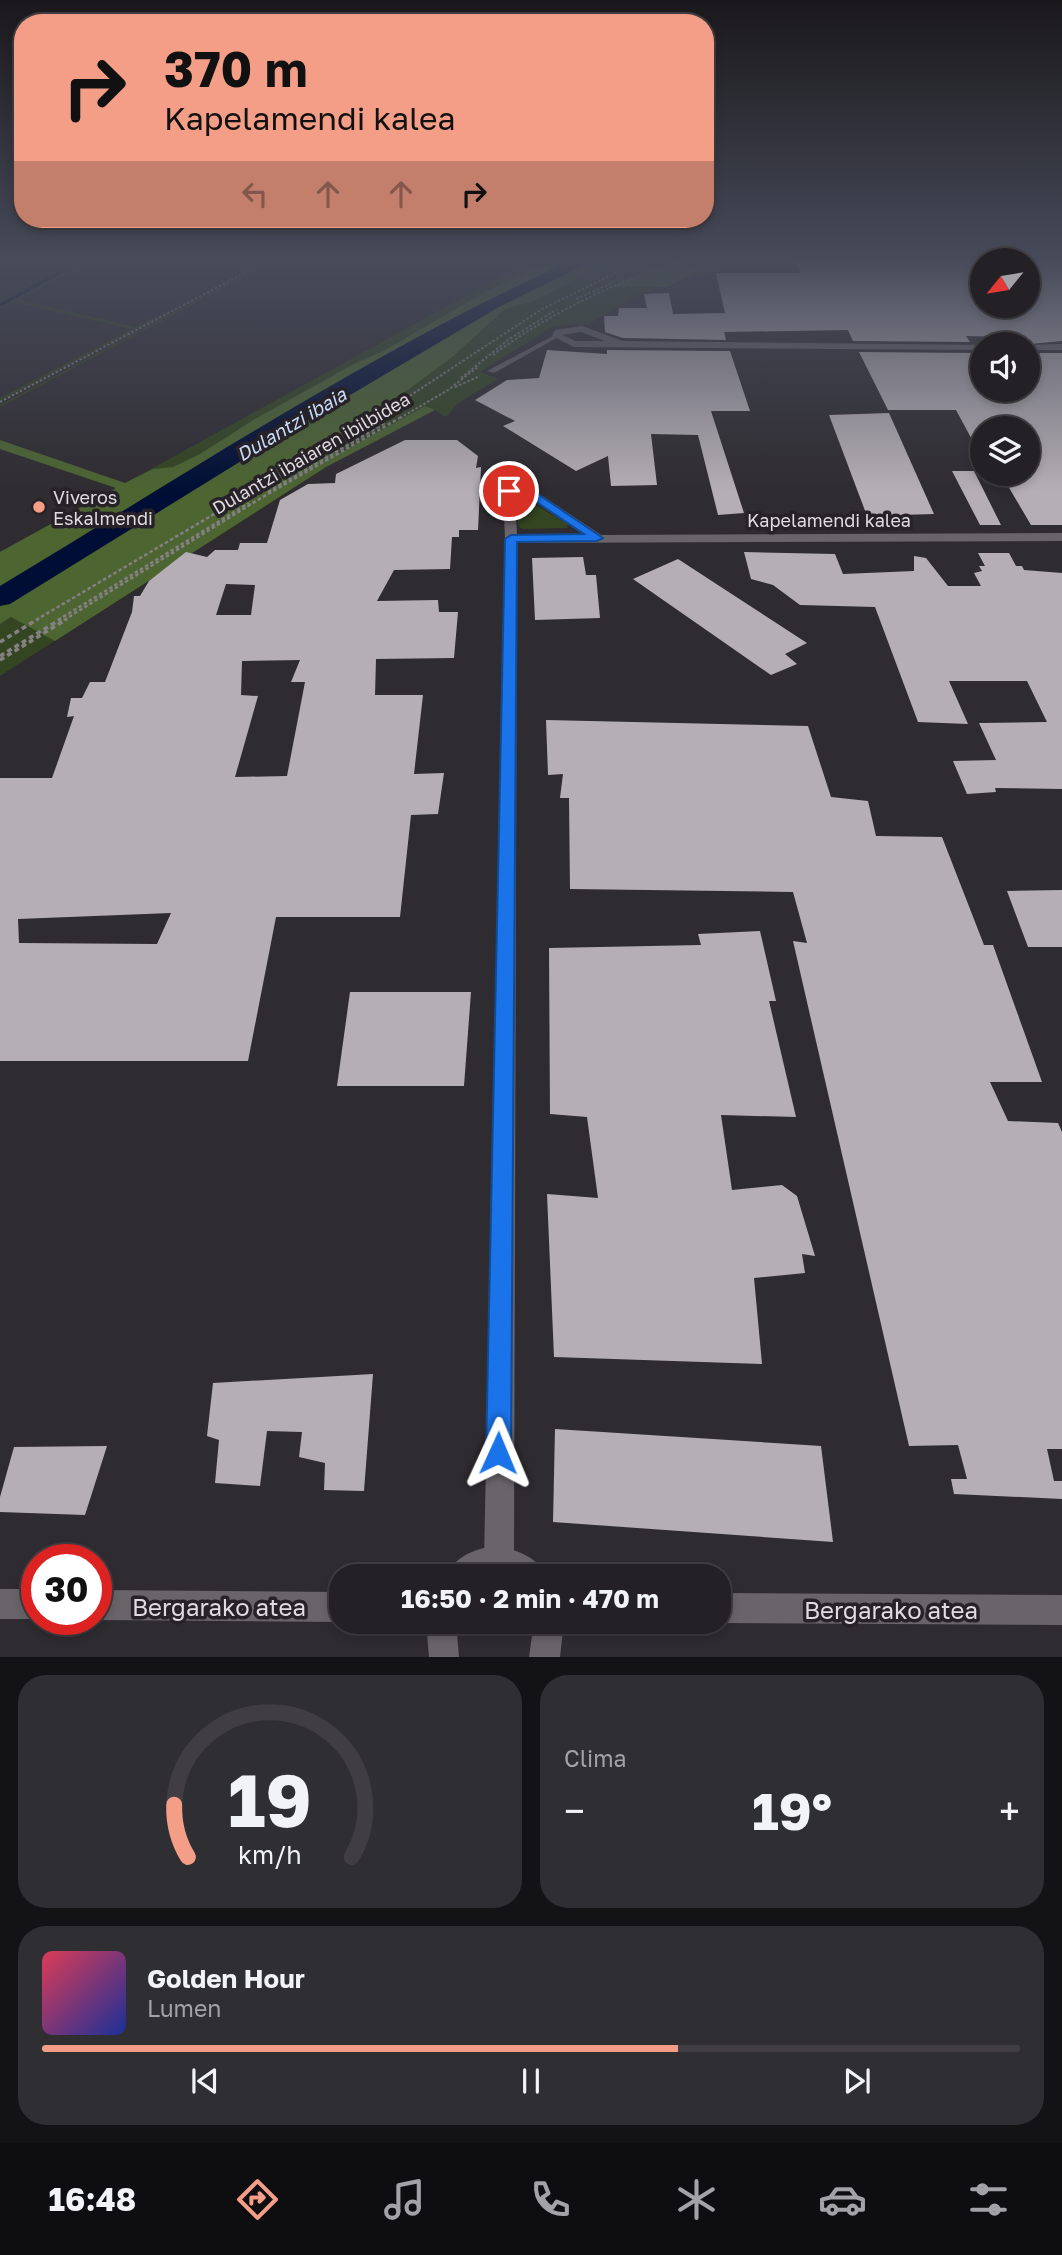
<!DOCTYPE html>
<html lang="es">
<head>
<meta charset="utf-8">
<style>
	body { margin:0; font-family:"Golos Text",sans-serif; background:#2f2e32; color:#f1f3f6; height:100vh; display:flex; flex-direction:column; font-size:26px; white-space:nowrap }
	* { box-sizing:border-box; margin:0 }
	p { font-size:23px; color:#a3a3a7 }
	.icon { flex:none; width:38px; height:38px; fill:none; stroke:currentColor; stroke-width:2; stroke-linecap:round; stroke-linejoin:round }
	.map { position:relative; height:1657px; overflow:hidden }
	.details { display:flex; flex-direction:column; gap:18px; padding:18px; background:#131214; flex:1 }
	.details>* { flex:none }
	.guide { position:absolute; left:14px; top:14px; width:700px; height:214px; border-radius:28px; box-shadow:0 4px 10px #0003,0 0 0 2px #403e42; background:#f49e88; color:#111; overflow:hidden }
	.needle { width:46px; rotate:240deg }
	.tools { position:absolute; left:970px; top:248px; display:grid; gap:14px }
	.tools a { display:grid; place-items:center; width:70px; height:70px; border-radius:50%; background:#232125; box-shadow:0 4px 10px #0003,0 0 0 2px #403e42; font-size:35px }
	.speed { position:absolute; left:21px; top:1544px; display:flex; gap:14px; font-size:35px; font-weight:700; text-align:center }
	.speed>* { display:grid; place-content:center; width:91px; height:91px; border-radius:50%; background:#232125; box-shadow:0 4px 10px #0003,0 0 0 2px #403e42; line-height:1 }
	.speed .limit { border:10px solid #d22; background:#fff; color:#111 }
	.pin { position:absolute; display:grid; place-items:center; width:60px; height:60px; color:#fff; margin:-30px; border:4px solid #fff; border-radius:50%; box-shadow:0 2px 7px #0007 }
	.me { position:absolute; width:77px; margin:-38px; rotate:1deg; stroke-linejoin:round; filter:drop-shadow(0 0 5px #0008) }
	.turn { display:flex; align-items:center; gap:24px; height:147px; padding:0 35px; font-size:32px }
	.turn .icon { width:91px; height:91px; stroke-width:2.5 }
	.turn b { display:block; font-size:49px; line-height:60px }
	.lanes { display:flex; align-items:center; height:66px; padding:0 35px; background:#0003; justify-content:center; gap:35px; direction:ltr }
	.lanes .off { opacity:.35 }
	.big { font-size:52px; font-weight:700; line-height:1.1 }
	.details .card { flex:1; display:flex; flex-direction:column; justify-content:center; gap:10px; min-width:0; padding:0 24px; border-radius:28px; background:#2f2e32 }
	.details .dial { align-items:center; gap:0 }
	.dial svg { height:182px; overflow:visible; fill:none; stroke:#403e42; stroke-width:7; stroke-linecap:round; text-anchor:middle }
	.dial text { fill:#f1f3f6; stroke:none }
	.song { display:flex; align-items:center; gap:21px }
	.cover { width:84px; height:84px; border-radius:10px; background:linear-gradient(135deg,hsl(350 70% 55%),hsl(230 70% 35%)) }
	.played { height:7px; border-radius:4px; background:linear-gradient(90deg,#f49e88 65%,#403e42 65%) }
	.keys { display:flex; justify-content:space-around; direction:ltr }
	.heat { display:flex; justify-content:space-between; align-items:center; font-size:38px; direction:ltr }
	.details .tiles { flex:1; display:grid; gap:18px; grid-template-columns:1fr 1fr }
	.card:last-child { grid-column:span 2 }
	.trip { position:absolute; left:329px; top:1564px; width:402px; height:70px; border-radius:28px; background:#232125; box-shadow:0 4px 10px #0003,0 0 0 2px #403e42; font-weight:700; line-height:70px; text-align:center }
	.tabs { display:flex; height:112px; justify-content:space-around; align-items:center; background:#0e0d0f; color:#a3a3a7 }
	.tabs .icon { width:49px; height:49px }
	.tabs .selected { color:#f49e88 }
	.tabs b { font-size:32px; color:#f1f3f6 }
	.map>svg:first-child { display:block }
	.green { fill:#334521 }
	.forest { fill:#4c6531 }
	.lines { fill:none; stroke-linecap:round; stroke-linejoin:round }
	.stream { stroke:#000e35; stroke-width:3.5 }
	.river { fill:#000e35; fill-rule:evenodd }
	.building { fill:#b5afb5; fill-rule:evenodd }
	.path-far2 { stroke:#848185; stroke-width:2; stroke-dasharray:2.5 2; stroke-linecap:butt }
	.path-far1 { stroke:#848185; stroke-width:2.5; stroke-dasharray:3.5 2.5; stroke-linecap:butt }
	.path { stroke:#848185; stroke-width:3.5; stroke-dasharray:5 3.5; stroke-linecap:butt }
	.lane { fill:#68646a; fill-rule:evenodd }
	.street { fill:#68646a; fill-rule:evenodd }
	.secondary { fill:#68646a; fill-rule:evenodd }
	.route { fill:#1a73e8; stroke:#114b97; stroke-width:2 }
	.poi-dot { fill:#f49e88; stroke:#262227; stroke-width:2.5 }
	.labels { text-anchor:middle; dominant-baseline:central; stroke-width:7; stroke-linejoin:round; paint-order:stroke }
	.far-street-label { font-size:18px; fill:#dedcdf; stroke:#262227 }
	.far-poi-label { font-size:18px; fill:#dedcdf; stroke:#262227; text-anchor:start }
	.far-water-label { font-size:19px; font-style:italic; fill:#c6daf7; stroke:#262227 }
	.near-street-label { font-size:24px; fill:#dedcdf; stroke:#262227 }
</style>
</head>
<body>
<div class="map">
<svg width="1062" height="1657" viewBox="0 0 1062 1657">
	<rect width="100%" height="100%" fill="#2f2c31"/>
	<g class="green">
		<path d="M79 260H90L19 300 136 327 267 260 0 401V398L132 329 21 304 10 303 0 309V302Z"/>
		<path d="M272 260H277L0 407V405Z"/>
		<path d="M531 260H741L706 275 689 276 638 295 587 325 576 323 550 328 480 372 498 379 457 404 446 417 435 410 326 467 0 676V552Z"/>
		<path d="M525 499 568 524 567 528 522 529 518 525 517 501Z"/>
	</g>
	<g class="forest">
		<path d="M552 260H611L534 301 505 309 451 358 409 389 363 417 355 427 319 449 340 453 425 406 435 410 326 467 55 641 11 617 0 624V552L116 488 0 449V440L125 483 153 469 173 467 200 454 255 419 352 365 383 351 489 290Z"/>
		<path d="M684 260H702L685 267 698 270 695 273 667 287H609Z"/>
	</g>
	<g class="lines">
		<path class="stream" d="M0 305 83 260"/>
		<path class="river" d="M573 260H595L499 307 296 427 10 604 0 606V586C188 473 373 350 573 260Z"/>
	</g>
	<g class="building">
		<path d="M795 260H982V306H1027V260H1062V341L1020 345 1011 337 966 336 970 342 853 341 848 330 724 332 726 340 623 338 605 332 604 316H618L619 308H647L644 294 669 293 673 314 725 313 716 273H801Z"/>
		<path d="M547 350 607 354V350L730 351 750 411H711L744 513 718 515 698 435 651 434 657 485 611 486 608 456 576 471 503 426 515 421 475 400 507 380 539 378Z"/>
		<path d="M859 352 976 353 982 361V390H1027V353H1062V525H1031L1001 474H1027V429H982V458L956 410H888Z"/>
		<path d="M889 413 934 514 867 516 829 415Z"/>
		<path d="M405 440H457L478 456 476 468 481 467 478 530H459V537H452L450 569 394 570 377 601 438 600 439 612H458L454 658 376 659 375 695H423L414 774 444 773 438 814 411 815 400 917H276L248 1061H0V778H52L74 716 67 717 71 698H82L90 682H105L132 612 134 596H140L149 581 186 552 207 557 215 550H238L240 543H267L280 500 308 484 335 483 336 474ZM226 584 255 585 251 615H216ZM300 660 291 682H305L287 776 235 777 258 696 241 695 242 661ZM171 913 157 944 19 943 18 919Z"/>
		<path d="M952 471H974L1001 525H980Z"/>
		<path d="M744 552 835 554 843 574 914 571V556L926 558 948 586H981L974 573 982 571 979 566H985L978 553H1009L1016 566H1022L1024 570 1062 573V789L995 788 996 792 967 794 953 761 996 760 979 723 1047 722 1027 681H949L968 724 918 722 875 607 800 605 773 585 751 579Z"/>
		<path d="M583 557 586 575H596L600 618 535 620 532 558Z"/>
		<path d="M678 559 807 643 785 654 797 664 771 675 633 579Z"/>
		<path d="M546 720 808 726 831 797 868 801 876 836 942 837 984 945H993L1042 1082H990L1008 1121 1058 1123 1062 1132V1449H1047L1054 1481H1062V1499L954 1494 951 1479H967L958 1445 909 1446 793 941 807 943 793 892 570 889 569 798H560L563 774 548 775Z"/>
		<path d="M1062 890V947H1028L1007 891Z"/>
		<path d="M760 931 776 1001H769L796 1117 721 1115 732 1190 782 1185 797 1196 815 1256 802 1254 805 1273 754 1278 762 1364 554 1357 547 1194 598 1198 587 1117 550 1114 549 948 701 945 698 934Z"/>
		<path d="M350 992H471L464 1086H337Z"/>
		<path d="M373 1374 364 1491 324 1490 325 1463 299 1457 302 1432 267 1431 260 1486 215 1483 219 1440 207 1436 213 1383Z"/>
		<path d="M555 1429 821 1446 833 1542 553 1522Z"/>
		<path d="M107 1446 85 1515 0 1512V1497L14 1447Z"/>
	</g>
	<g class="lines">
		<g class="path-far2">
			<path d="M576 299 614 282"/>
			<path d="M493 355C551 312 613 284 681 260"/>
			<path d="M461 378 508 340 557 309"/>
			<path d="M455 387 480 376"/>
			<path d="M0 402 269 260"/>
			<path d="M376 418 542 309 642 260"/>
			<path d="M400 418 448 390 479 366"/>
		</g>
		<g class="path-far1">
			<path d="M268 492 385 423"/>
			<path d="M36 620 379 416"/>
			<path d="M58 620 249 503"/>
			<path d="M64 620 261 498 403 416"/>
		</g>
		<g class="path">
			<path d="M0 642 38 619"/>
			<path d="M0 656 61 619"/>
			<path d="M0 660 67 619"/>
		</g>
		<path class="lane" d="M555 335 560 336 494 373 487 371Z"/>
		<g class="street">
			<path d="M582 326 623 341 985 345H982V350L574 347 552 336 555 330ZM581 332 605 341H576L562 335Z"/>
			<path d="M1062 344V350H1027V345H1024Z"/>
			<path d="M509 487 532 489 601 535 1062 533V541L517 543 514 1560 509 1570 499 1575 489 1570 484 1560 505 539 503 491ZM515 495H525L584 535H517Z"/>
		</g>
		<g class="secondary">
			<path d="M496 1546C516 1549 538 1557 547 1577H445C454 1557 475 1548 496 1546Z"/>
			<rect x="0" y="1589" width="37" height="30"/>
			<path d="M96 1590 341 1592V1622L96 1620 93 1619H96Z"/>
			<path d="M719 1593 1062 1595V1625L719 1623Z"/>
			<path d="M426 1622H456L459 1657H429Z"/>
			<path d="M534 1622H564L560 1657H529Z"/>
		</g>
	</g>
	<linearGradient id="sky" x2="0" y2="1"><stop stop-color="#1a181b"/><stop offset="0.53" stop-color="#474b5a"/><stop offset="1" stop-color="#474b5a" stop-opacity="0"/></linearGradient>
	<rect width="1062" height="492" fill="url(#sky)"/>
	<path class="route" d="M509 488 532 490 603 538 597 541 517 542 511 1453 507 1462 498 1466 490 1462 486 1453 505 539 511 535 584 534 526 495 505 494 504 491Z"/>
	<circle class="poi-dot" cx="39" cy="507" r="7"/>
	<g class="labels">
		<g class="far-street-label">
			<text transform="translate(311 453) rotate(-30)">Dulantzi ibaiaren ibilbidea</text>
			<text x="829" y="520">Kapelamendi kalea</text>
		</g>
		<g class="far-poi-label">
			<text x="53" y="497">Viveros<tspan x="53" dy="21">Eskalmendi</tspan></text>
		</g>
		<g class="far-water-label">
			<text transform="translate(291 424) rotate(-31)">Dulantzi ibaia</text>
		</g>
		<g class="near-street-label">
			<text x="219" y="1606">Bergarako atea</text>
			<text x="891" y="1609">Bergarako atea</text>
		</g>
	</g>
</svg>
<div class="tools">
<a><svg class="needle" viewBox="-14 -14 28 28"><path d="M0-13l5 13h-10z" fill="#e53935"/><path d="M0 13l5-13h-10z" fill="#a3a3a7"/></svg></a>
<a><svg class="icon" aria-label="sound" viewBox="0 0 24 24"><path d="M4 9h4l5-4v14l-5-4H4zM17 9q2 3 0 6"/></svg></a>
<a><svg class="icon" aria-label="layers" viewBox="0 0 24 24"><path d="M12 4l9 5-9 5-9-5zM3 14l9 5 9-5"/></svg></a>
</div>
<div class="speed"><div class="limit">30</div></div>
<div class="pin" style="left:509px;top:491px;background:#d93025"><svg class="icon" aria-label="arrive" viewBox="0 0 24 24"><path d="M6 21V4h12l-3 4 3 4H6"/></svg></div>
<svg class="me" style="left:498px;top:1453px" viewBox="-20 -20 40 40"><path d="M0-17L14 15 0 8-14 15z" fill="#1a73e8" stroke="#fff" stroke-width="4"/></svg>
<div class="trip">16:50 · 2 min · 470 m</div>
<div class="guide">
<div class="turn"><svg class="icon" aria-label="right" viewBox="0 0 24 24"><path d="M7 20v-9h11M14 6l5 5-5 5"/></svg><div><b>370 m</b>Kapelamendi kalea</div></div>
<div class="lanes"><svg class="icon off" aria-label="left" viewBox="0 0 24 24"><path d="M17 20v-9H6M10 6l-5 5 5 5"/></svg><svg class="icon off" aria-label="ahead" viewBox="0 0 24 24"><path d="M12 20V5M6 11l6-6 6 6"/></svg><svg class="icon off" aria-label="ahead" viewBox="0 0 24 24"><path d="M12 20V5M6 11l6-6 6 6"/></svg><svg class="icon" aria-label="right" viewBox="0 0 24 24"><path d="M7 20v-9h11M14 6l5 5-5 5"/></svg></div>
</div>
</div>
<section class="details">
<div class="tiles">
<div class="card dial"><svg viewBox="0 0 100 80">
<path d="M14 69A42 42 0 1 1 86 69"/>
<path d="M14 69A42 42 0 0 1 8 46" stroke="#f49e88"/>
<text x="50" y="56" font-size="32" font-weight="700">19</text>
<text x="50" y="72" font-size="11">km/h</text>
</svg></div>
<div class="card"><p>Clima</p>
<div class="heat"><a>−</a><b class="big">19°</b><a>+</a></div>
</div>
<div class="card">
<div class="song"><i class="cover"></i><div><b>Golden Hour</b><p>Lumen</p></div></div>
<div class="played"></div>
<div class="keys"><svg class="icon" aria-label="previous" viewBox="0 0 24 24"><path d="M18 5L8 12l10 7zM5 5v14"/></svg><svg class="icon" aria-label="pause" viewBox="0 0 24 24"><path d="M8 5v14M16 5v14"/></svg><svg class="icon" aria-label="next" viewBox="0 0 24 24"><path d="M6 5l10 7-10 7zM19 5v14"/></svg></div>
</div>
</div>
</section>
<nav class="tabs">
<b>16:48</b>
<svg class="icon selected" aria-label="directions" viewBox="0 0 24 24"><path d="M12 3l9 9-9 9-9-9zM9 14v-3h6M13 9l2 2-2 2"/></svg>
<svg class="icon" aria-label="music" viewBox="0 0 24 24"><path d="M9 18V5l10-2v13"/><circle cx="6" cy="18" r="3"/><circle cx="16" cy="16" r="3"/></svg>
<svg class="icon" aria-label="phone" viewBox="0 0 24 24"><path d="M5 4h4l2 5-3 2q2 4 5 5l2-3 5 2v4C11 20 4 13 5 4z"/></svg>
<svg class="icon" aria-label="climate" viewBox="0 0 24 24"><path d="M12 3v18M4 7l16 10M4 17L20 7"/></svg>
<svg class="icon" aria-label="car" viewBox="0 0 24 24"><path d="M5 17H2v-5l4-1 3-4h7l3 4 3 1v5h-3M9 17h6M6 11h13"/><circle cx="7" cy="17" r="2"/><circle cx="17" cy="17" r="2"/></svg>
<svg class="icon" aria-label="filters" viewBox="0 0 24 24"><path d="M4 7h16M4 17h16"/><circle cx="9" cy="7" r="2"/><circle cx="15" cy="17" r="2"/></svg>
</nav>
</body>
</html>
